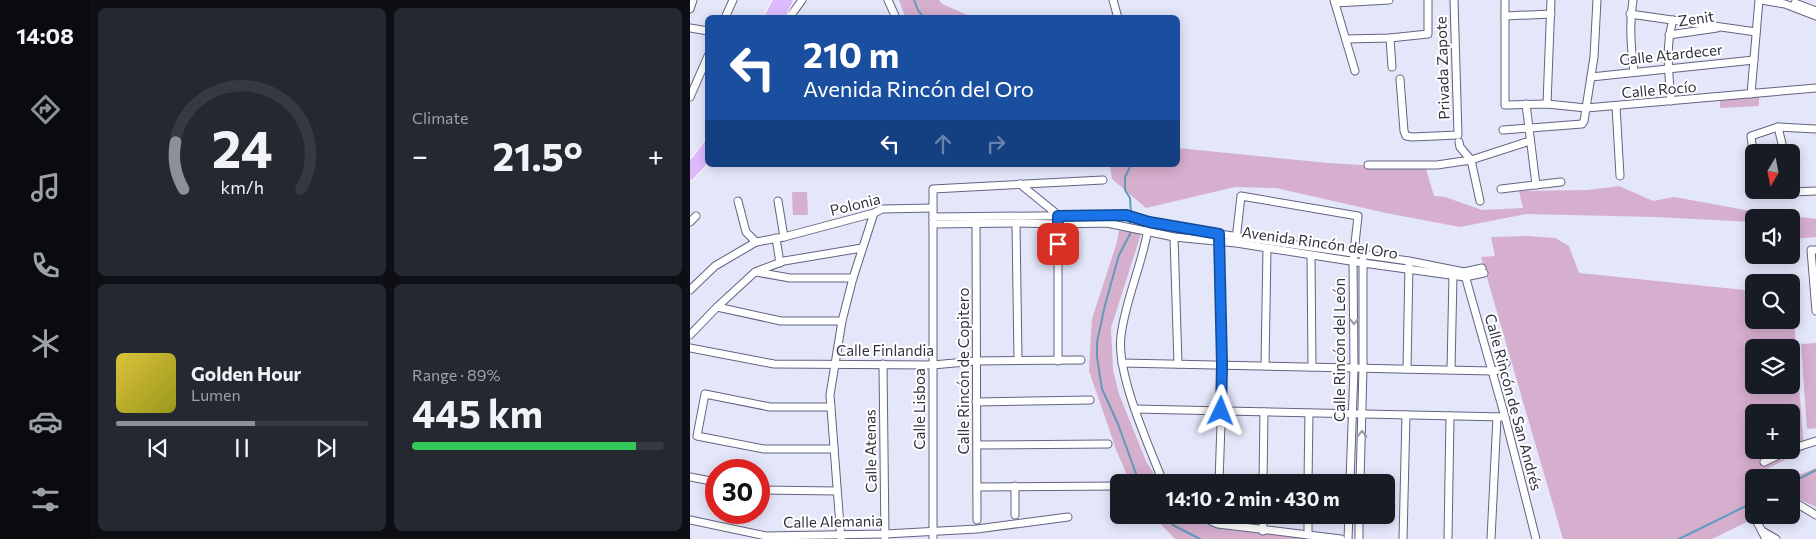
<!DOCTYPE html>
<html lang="en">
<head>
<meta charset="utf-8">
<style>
	body { margin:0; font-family:Commissioner,sans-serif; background:#242831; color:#f1f3f6; height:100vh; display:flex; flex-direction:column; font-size:19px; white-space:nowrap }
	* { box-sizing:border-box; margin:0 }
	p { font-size:16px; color:#9ea1a6 }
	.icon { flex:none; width:28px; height:28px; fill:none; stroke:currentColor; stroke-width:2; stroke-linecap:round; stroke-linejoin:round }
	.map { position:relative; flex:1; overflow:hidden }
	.details { display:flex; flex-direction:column; gap:8px; padding:8px; background:#0d0f14; width:600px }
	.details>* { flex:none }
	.guide { position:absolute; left:15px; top:15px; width:475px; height:152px; border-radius:8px; box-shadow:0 2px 12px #0003; background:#1a4fa0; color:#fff; overflow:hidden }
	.needle { width:32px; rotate:190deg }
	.controls { position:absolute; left:1055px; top:144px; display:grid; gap:10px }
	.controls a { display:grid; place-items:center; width:55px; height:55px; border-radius:8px; background:#171b24; box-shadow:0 2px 12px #0003; font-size:25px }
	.speed { position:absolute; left:15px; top:459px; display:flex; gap:10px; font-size:25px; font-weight:700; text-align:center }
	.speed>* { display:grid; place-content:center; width:65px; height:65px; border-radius:50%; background:#171b24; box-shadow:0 2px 12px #0003; line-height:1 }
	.speed .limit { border:8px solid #d22; background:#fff; color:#111 }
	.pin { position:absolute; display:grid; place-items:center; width:42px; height:42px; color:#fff; margin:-21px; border-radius:10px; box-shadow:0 2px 8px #0006 }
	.me { position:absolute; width:55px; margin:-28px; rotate:2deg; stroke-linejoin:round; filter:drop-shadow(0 0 4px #0008) }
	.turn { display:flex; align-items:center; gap:18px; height:105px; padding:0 15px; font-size:22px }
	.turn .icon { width:65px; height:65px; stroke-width:2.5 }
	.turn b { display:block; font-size:35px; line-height:42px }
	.lanes { display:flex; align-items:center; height:48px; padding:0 15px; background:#0003; justify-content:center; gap:25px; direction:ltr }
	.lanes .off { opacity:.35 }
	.big { font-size:38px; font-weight:700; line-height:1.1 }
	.details .card { flex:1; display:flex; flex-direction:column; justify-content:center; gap:8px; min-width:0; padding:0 18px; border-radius:8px; background:#242831 }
	.details .dial { align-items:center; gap:0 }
	.dial svg { height:130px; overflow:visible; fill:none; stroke:#363941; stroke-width:7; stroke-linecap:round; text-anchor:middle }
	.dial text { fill:#f1f3f6; stroke:none }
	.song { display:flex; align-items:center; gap:15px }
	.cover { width:60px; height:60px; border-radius:8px; background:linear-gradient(135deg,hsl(50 70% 55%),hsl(60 70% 35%)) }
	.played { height:5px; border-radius:2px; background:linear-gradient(90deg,#8c9099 55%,#363941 55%) }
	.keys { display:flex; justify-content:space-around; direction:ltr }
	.heat { display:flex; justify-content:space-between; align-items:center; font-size:28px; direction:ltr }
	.charge { height:8px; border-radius:4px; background:linear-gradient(90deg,#34c759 89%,#363941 0) }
	.details .tiles { flex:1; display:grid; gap:8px; grid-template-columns:repeat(2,1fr) }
	.trip { position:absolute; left:420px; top:474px; width:285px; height:50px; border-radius:8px; background:#171b24; box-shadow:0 2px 12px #0003; font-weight:700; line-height:50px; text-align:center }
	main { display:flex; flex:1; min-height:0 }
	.tab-bar { display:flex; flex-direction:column; width:90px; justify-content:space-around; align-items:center; background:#090b0e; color:#9ea1a6 }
	.tab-bar .icon { width:35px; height:35px }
	.tab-bar .selected { color:#8c9099 }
	.tab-bar b { font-size:22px; color:#f1f3f6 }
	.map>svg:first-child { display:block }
	.green { fill:#d6aece; fill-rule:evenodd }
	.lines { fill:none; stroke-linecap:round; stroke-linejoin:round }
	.stream { stroke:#639ab8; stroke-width:2 }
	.minor-casing { stroke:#626481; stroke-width:9 }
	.highway-casing { stroke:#fff; stroke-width:12 }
	.minor { stroke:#fff; stroke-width:7 }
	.highway { stroke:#ddbbfd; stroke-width:10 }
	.oneway { stroke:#98989e }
	.route-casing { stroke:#114b97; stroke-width:12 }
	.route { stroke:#1a73e8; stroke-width:9 }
	.labels { text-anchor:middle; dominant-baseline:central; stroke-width:4; stroke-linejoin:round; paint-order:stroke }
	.street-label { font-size:15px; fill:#31323e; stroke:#fff }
</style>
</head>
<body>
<main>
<nav class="tab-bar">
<b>14:08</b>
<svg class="icon selected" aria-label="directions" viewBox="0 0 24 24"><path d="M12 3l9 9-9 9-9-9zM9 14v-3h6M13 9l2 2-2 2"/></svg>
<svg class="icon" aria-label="music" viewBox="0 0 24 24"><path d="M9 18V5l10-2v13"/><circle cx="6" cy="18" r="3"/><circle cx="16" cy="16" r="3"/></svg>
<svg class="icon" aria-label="phone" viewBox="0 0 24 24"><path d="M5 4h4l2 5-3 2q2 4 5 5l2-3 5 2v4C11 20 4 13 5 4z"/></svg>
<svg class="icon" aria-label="climate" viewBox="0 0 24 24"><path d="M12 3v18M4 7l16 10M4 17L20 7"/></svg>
<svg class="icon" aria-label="car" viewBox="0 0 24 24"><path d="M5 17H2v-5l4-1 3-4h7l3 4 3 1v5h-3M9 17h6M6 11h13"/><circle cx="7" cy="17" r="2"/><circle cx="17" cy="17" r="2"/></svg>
<svg class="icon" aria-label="filters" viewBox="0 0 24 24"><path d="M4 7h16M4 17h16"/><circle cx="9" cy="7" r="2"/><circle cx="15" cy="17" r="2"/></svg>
</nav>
<section class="details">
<div class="tiles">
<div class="card dial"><svg viewBox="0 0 100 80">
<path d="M14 69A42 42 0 1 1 86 69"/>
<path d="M14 69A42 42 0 0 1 9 40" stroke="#8c9099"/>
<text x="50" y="56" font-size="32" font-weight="700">24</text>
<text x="50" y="72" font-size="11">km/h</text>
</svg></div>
<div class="card"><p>Climate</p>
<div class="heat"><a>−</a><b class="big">21.5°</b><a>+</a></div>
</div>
<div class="card">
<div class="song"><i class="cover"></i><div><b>Golden Hour</b><p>Lumen</p></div></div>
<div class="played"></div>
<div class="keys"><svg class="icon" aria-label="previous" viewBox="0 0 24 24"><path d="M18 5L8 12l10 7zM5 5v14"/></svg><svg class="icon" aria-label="pause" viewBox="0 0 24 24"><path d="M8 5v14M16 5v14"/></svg><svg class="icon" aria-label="next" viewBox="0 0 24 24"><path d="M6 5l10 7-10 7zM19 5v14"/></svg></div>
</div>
<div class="card"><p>Range · 89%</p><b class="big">445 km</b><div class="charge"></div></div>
</div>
</section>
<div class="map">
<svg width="1126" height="539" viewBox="0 0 1126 539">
	<rect width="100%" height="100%" fill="#e4e6fa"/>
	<g class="green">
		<path d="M209 0H249L252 4 282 17H215Z"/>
		<path d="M1069 96V106L1030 108V99Z"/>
		<path d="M488 148 638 163 736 169 744 196 755 197 792 210 833 208 829 191 897 190 929 186 963 201 984 197 1061 211 1126 219V237L1101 239V218H1064V222L965 217 836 214 770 227 696 213 586 188 545 187 456 208 422 179 420 165H488Z"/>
		<path d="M102 192H117L118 215H103Z"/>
		<path d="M429 230 451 234 421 328 423 370 429 394 456 461 469 482H440L427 452 399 371 402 319 427 242Z"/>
		<path d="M836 236 865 238 879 246 889 273 1064 291V320H1101L1102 295 1114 450 1059 478 1064 486V515H1071L1022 539H873L791 257 805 256 801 237ZM1064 348H1101V385H1064ZM1064 412H1101V450H1064Z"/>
		<path d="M1126 343V428L1117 429 1111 344Z"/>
		<path d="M1126 468V507L1109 499 1101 502V478Z"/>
		<path d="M462 515H489L517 525 540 530 622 539H485Z"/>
	</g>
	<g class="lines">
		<g class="stream">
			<path d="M224 0 228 10 234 18"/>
			<path d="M441 214 440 198 435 190V177L441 165"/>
			<path d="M440 219V234L429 255 415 305 407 342V357L412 389 428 424 449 482"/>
			<path d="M1101 483 1126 470"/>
			<path d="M472 515 483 525 510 539"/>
			<path d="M989 539 1064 502"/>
		</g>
		<defs>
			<g id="minor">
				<path d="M198 0 206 18"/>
				<path d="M423 0 428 18"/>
				<path d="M644 0 665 71"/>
				<path d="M815 0V105L857 104 896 108 1126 88"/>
				<path d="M943 0C939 24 941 47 944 72"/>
				<path d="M1071 0 1095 4 1126 16"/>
				<path d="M645 3 699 0"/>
				<path d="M1105 3 1126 11"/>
				<path d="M0 9 3 0"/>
				<path d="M940 14 1066 32"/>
				<path d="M815 16 861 14"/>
				<path d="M35 18 43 0"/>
				<path d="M99 18 112 0"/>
				<path d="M0 28 18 31"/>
				<path d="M979 35 1027 28"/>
				<path d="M700 38 702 67"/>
				<path d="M656 39 700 38 738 34V0"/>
				<path d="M901 77 1064 60"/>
				<path d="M710 79 714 131 716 136 722 137 768 135 764 0"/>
				<path d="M1061 94 1069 0"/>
				<path d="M0 97 18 56"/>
				<path d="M981 101C979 74 975 46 983 20"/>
				<path d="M836 104 846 185"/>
				<path d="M857 104 861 0"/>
				<path d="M926 106 930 176"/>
				<path d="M1088 127 1094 152"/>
				<path d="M813 130 892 124 894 121 904 57 907 0"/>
				<path d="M769 142 770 147 781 160 790 201"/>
				<path d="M1064 161 1061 136 1088 127 1126 129"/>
				<path d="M678 165H747L781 160 840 141"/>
				<path d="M330 184 368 215V361"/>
				<path d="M1101 187 1102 192 1126 191"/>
				<path d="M811 189 871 182"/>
				<path d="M48 201 56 232 66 242"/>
				<path d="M88 201 94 237"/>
				<path d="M243 217 436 215 459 221 529 234 719 261 774 272 792 268"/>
				<path d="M0 222 6 216"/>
				<path d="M286 223 287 520"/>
				<path d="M326 223 328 360"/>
				<path d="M243 224 326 223 369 224 417 223 484 237 546 243 673 263 775 277 794 273"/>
				<path d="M458 229C452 265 435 301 431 336 426 374 459 446 473 482"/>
				<path d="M484 237 488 364"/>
				<path d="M86 238 90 263"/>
				<path d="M546 240 551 196 668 216 663 262 664 368 660 482"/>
				<path d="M1126 250H1121L1126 311"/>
				<path d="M621 256 622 367"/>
				<path d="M66 272 100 278H163"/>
				<path d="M774 272 815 417 846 539"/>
				<path d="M0 290 25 266 66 242 94 237 184 213 192 209 243 208"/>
				<path d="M27 307 91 321H152"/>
				<path d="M0 335 27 307 65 272 94 261 172 248"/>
				<path d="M0 348 84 364 243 365 286 361 391 360"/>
				<path d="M432 363 802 371 810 370 816 363"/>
				<path d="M193 364 195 539"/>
				<path d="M575 366 577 248"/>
				<path d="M717 369 719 264"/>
				<path d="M761 370 763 275"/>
				<path d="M286 402 400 400"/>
				<path d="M141 407H80L15 394 7 436 74 449H144"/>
				<path d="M445 409 815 417"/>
				<path d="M287 445 418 444"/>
				<path d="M1101 449 1126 441"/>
				<path d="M1074 462 1099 450"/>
				<path d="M0 477 26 482"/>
				<path d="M529 482 533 365 529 238"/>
				<path d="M573 482 574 412"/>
				<path d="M618 482 619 413"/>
				<path d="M670 482 673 368V260"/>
				<path d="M325 486V515"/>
				<path d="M287 487 429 486"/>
				<path d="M69 490 147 491"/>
				<path d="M1106 503 1126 515"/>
				<path d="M507 515 528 524 651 539"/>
				<path d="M0 520 76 536 195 534 287 529 378 517"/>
				<path d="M1067 522 1076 539"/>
				<path d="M573 531V515"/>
				<path d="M1072 531 1086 539"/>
				<path d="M618 535V515"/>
				<path d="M151 539 140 395 152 321 163 278 184 213"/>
				<path d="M243 539V189L413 180"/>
				<path d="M658 539 659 515"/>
				<path d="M669 539V515"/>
				<path d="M713 539 716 415"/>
				<path d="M758 539 760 416"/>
				<path d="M801 539 807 417"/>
			</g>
			<g id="highway">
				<path d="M79 18 88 0"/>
				<path d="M89 18 98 0"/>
				<path d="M0 166 6 161 18 145"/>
				<path d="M0 175 13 161"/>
			</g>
		</defs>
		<use href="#minor" class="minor-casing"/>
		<use href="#highway" class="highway-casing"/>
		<use href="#minor" class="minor"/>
		<use href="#highway" class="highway"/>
	</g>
	<defs><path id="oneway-chevron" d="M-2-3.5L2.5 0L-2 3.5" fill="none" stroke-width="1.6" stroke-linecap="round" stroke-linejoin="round" transform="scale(1.25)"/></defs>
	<g class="oneway">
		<use href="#oneway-chevron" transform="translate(664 321) rotate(89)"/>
		<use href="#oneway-chevron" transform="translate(672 434) rotate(-89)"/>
	</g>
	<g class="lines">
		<defs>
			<path id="route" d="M368 244V216L436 215 459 222 529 234 532 365 531 411"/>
		</defs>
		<use href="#route" class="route-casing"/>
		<use href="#route" class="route"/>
	</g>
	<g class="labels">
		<g class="street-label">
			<text transform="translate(1006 18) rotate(-8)">Zenit</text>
			<text transform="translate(981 54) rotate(-6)">Calle Atardecer</text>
			<text transform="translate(752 68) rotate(-92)">Privada Zapote</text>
			<text transform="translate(969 89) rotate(-5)">Calle Rocío</text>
			<text transform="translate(165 204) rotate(-14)">Polonia</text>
			<text transform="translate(630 242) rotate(8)">Avenida Rincón del Oro</text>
			<text x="195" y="350">Calle Finlandia</text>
			<text transform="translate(649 350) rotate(-90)">Calle Rincón del León</text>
			<text transform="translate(273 371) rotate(-90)">Calle Rincón de Copitero</text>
			<text transform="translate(824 402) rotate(75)">Calle Rincón de San Andrés</text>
			<text transform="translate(229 409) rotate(-90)">Calle Lisboa</text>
			<text transform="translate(180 451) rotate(-91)">Calle Atenas</text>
			<text transform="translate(143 521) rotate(-1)">Calle Alemania</text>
		</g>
	</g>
</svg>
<div class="controls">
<a><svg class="needle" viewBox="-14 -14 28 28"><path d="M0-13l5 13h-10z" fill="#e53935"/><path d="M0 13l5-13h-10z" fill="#9ea1a6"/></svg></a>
<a><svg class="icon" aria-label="sound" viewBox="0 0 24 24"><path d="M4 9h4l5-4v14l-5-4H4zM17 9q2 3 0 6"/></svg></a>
<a><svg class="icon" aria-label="search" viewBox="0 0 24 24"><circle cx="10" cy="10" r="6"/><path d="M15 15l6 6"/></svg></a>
<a><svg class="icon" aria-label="layers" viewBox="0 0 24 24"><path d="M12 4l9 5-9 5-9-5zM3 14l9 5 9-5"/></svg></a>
<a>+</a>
<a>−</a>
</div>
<div class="speed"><div class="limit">30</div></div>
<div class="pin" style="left:368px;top:244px;background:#d93025"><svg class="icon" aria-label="arrive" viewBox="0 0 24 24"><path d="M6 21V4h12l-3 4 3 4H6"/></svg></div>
<svg class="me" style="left:531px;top:411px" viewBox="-20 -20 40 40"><path d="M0-17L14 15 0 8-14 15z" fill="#1a73e8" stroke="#fff" stroke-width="4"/></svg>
<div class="trip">14:10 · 2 min · 430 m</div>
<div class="guide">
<div class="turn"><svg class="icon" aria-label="left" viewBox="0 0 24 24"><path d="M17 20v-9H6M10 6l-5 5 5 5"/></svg><div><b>210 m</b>Avenida Rincón del Oro</div></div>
<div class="lanes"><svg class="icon" aria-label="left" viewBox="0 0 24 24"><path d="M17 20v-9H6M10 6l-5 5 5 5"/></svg><svg class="icon off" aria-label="ahead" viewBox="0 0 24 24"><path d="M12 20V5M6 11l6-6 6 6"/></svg><svg class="icon off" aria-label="right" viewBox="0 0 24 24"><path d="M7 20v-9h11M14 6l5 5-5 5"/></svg></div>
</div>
</div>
</main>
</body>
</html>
